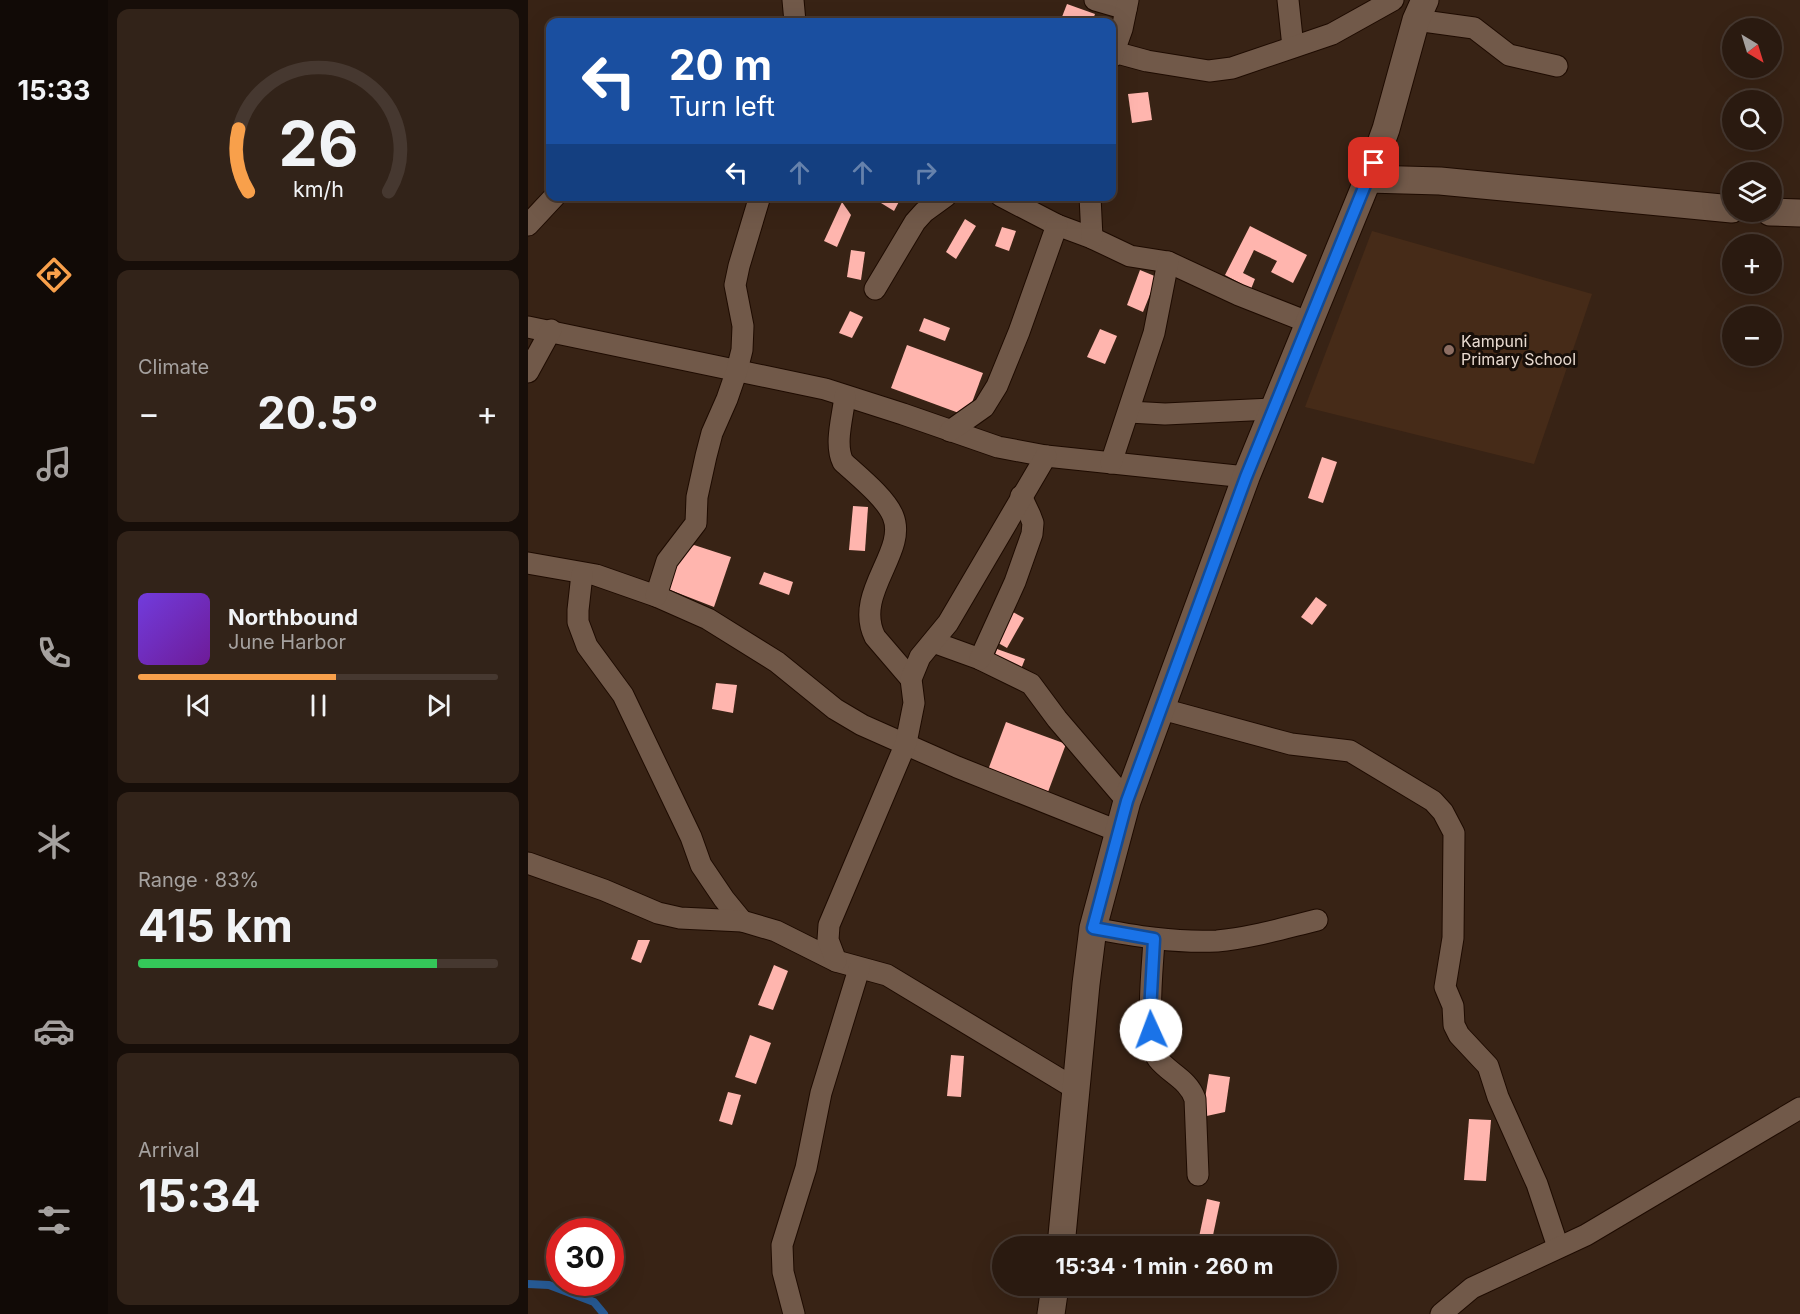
<!DOCTYPE html>
<html lang="en">
<head>
<meta charset="utf-8">
<style>
	body { margin:0; font-family:Inter,sans-serif; background:#322319; color:#f1f3f6; height:100vh; display:flex; flex-direction:column; font-size:22px; white-space:nowrap }
	* { box-sizing:border-box; margin:0 }
	p { font-size:20px; color:#a5a19f }
	.icon { flex:none; width:33px; height:33px; fill:none; stroke:currentColor; stroke-width:2; stroke-linecap:round; stroke-linejoin:round }
	.map { position:relative; flex:1; overflow:hidden }
	.sheet { display:flex; flex-direction:column; gap:9px; padding:9px; background:#170e09; width:420px }
	.sheet>* { flex:none }
	.top-card { position:absolute; left:18px; top:18px; width:570px; height:183px; border-radius:12px; box-shadow:0 6px 24px #0002,0 0 0 2px #463830; background:#1a4fa0; color:#fff; overflow:hidden }
	.needle { width:39px; rotate:142deg }
	.tools { position:absolute; left:1194px; top:18px; display:grid; gap:12px }
	.tools a { display:grid; place-items:center; width:60px; height:60px; border-radius:50%; background:#2a1a10; box-shadow:0 6px 24px #0002,0 0 0 2px #463830; font-size:30px }
	.speed { position:absolute; left:18px; top:1218px; display:flex; gap:12px; font-size:30px; font-weight:700; text-align:center }
	.speed>* { display:grid; place-content:center; width:78px; height:78px; border-radius:50%; background:#2a1a10; box-shadow:0 6px 24px #0002,0 0 0 2px #463830; line-height:1 }
	.speed .limit { border:9px solid #d22; background:#fff; color:#111 }
	.pin { position:absolute; display:grid; place-items:center; width:51px; height:51px; color:#fff; margin:-26px; border-radius:12px; box-shadow:0 3px 9px #0006 }
	.me { position:absolute; width:66px; margin:-33px; rotate:358deg; stroke-linejoin:round; filter:drop-shadow(0 0 4px #0008) }
	.turn { display:flex; align-items:center; gap:21px; height:126px; padding:0 24px; font-size:27px }
	.turn .icon { width:78px; height:78px; stroke-width:2.5 }
	.turn b { display:block; font-size:42px; line-height:51px }
	.lanes { display:flex; align-items:center; height:57px; padding:0 24px; background:#0003; justify-content:center; gap:30px; direction:ltr }
	.lanes .off { opacity:.35 }
	.big { font-size:45px; font-weight:700; line-height:1.1 }
	.sheet .tile { flex:1; display:flex; flex-direction:column; justify-content:center; gap:9px; min-width:0; padding:0 21px; border-radius:12px; background:#322319 }
	.sheet .dial { align-items:center; gap:0 }
	.dial svg { height:156px; overflow:visible; fill:none; stroke:#463830; stroke-width:7; stroke-linecap:round; text-anchor:middle }
	.dial text { fill:#f1f3f6; stroke:none }
	.song { display:flex; align-items:center; gap:18px }
	.cover { width:72px; height:72px; border-radius:9px; background:linear-gradient(135deg,hsl(260 70% 55%),hsl(280 70% 35%)) }
	.played { height:6px; border-radius:3px; background:linear-gradient(90deg,#f8a04b 55%,#463830 55%) }
	.keys { display:flex; justify-content:space-around; direction:ltr }
	.heat { display:flex; justify-content:space-between; align-items:center; font-size:33px; direction:ltr }
	.charge { height:9px; border-radius:4px; background:linear-gradient(90deg,#34c759 83%,#463830 0) }
	.trip { position:absolute; left:464px; top:1236px; width:345px; height:60px; border-radius:30px; background:#2a1a10; box-shadow:0 6px 24px #0002,0 0 0 2px #463830; font-weight:700; line-height:60px; text-align:center }
	main { display:flex; flex:1; min-height:0 }
	.tabs { display:flex; flex-direction:column; width:108px; justify-content:space-around; align-items:center; background:#110a06; color:#a5a19f }
	.tabs .icon { width:42px; height:42px }
	.tabs .on { color:#f8a04b }
	.tabs b { font-size:27px; color:#f1f3f6 }
	.map>svg:first-child { display:block }
	.built { fill:#462b18 }
	.lines { fill:none; stroke-linecap:round; stroke-linejoin:round }
	.stream { stroke:#275a94; stroke-width:8 }
	.building { fill:#ffb5ae }
	.minor-casing { stroke:#1e0b01; stroke-width:23 }
	.tertiary-casing { stroke:#1e0b01; stroke-width:29 }
	.minor { stroke:#715949; stroke-width:21 }
	.tertiary { stroke:#715949; stroke-width:27 }
	.route-casing { stroke:#114b97; stroke-width:15 }
	.route { stroke:#1a73e8; stroke-width:10 }
	.education-dot { fill:#8d6e63; stroke:#180f09; stroke-width:2 }
	.labels { text-anchor:middle; dominant-baseline:central; stroke-width:6; stroke-linejoin:round; paint-order:stroke }
	.poi-label { font-size:16px; fill:#e8dad0; stroke:#180f09; text-anchor:start }
</style>
</head>
<body>
<main>
<nav class="tabs">
<b>15:33</b>
<svg class="icon on" aria-label="directions" viewBox="0 0 24 24"><path d="M12 3l9 9-9 9-9-9zM9 14v-3h6M13 9l2 2-2 2"/></svg>
<svg class="icon" aria-label="music" viewBox="0 0 24 24"><path d="M9 18V5l10-2v13"/><circle cx="6" cy="18" r="3"/><circle cx="16" cy="16" r="3"/></svg>
<svg class="icon" aria-label="phone" viewBox="0 0 24 24"><path d="M5 4h4l2 5-3 2q2 4 5 5l2-3 5 2v4C11 20 4 13 5 4z"/></svg>
<svg class="icon" aria-label="climate" viewBox="0 0 24 24"><path d="M12 3v18M4 7l16 10M4 17L20 7"/></svg>
<svg class="icon" aria-label="car" viewBox="0 0 24 24"><path d="M5 17H2v-5l4-1 3-4h7l3 4 3 1v5h-3M9 17h6M6 11h13"/><circle cx="7" cy="17" r="2"/><circle cx="17" cy="17" r="2"/></svg>
<svg class="icon" aria-label="filters" viewBox="0 0 24 24"><path d="M4 7h16M4 17h16"/><circle cx="9" cy="7" r="2"/><circle cx="15" cy="17" r="2"/></svg>
</nav>
<section class="sheet">
<div class="tile dial"><svg viewBox="0 0 100 80">
<path d="M14 69A42 42 0 1 1 86 69"/>
<path d="M14 69A42 42 0 0 1 9 37" stroke="#f8a04b"/>
<text x="50" y="56" font-size="32" font-weight="700">26</text>
<text x="50" y="72" font-size="11">km/h</text>
</svg></div>
<div class="tile"><p>Climate</p>
<div class="heat"><a>−</a><b class="big">20.5°</b><a>+</a></div>
</div>
<div class="tile">
<div class="song"><i class="cover"></i><div><b>Northbound</b><p>June Harbor</p></div></div>
<div class="played"></div>
<div class="keys"><svg class="icon" aria-label="previous" viewBox="0 0 24 24"><path d="M18 5L8 12l10 7zM5 5v14"/></svg><svg class="icon" aria-label="pause" viewBox="0 0 24 24"><path d="M8 5v14M16 5v14"/></svg><svg class="icon" aria-label="next" viewBox="0 0 24 24"><path d="M6 5l10 7-10 7zM19 5v14"/></svg></div>
</div>
<div class="tile"><p>Range · 83%</p><b class="big">415 km</b><div class="charge"></div></div>
<div class="tile"><p>Arrival</p><b class="big">15:34</b></div>
</section>
<div class="map">
<svg width="1272" height="1314" viewBox="0 0 1272 1314">
	<rect width="100%" height="100%" fill="#382315"/>
	<path class="built" d="M844 231 1064 294 1006 464 777 407Z"/>
	<g class="lines">
		<path class="stream" d="M0 1284 21 1285 66 1302 76 1314"/>
	</g>
	<g class="building">
		<path d="M539 4 567 14 564 22H532Z"/>
		<path d="M620 92 624 120 604 123 600 94Z"/>
		<path d="M357 196H374L366 211 353 203Z"/>
		<path d="M314 202 323 215 309 247 296 241Z"/>
		<path d="M437 219 448 226 428 259 418 252Z"/>
		<path d="M722 226 779 255 765 283 743 272 749 261 726 250 715 273 727 279 723 289 697 275Z"/>
		<path d="M474 227 488 231 481 251 467 246Z"/>
		<path d="M323 250 337 252 333 280 319 277Z"/>
		<path d="M612 270 629 277 615 312 599 305Z"/>
		<path d="M322 311 335 317 324 338 311 333Z"/>
		<path d="M396 318 422 328 417 341 391 331Z"/>
		<path d="M572 329 589 336 577 364 559 357Z"/>
		<path d="M379 345 455 373 439 416 363 388Z"/>
		<path d="M794 457 809 462 795 503 780 498Z"/>
		<path d="M325 506 340 507 337 551 321 550Z"/>
		<path d="M166 545 203 557 186 607 137 588 150 556Z"/>
		<path d="M236 572 265 582 261 595 231 584Z"/>
		<path d="M788 597 799 605 784 625 773 617Z"/>
		<path d="M483 611 496 618 479 648 465 640Z"/>
		<path d="M469 649 497 659 491 674 464 663Z"/>
		<path d="M188 683 209 685 205 713 184 709Z"/>
		<path d="M478 722 538 744 520 792 460 770Z"/>
		<path d="M110 940H122L113 963 103 959Z"/>
		<path d="M246 965 260 971 245 1010 230 1005Z"/>
		<path d="M222 1035 243 1043 228 1084 207 1077Z"/>
		<path d="M423 1055 436 1056 433 1097 419 1096Z"/>
		<path d="M681 1074 702 1077 697 1112 674 1117Z"/>
		<path d="M200 1092 213 1095 204 1125 191 1121Z"/>
		<path d="M941 1119 963 1120 958 1181 936 1180Z"/>
		<path d="M679 1199 692 1202 684 1240 671 1237Z"/>
	</g>
	<g class="lines">
		<defs>
			<g id="minor">
				<path d="M265 0 267 22"/>
				<path d="M567 0 598 9"/>
				<path d="M760 0 765 47"/>
				<path d="M888 20 946 28 981 55 1029 66"/>
				<path d="M586 52 619 61 681 71 704 68 804 34 865 0"/>
				<path d="M584 57 594 29 600 0"/>
				<path d="M473 196 529 225 564 238 602 256 640 262 711 295 782 323"/>
				<path d="M562 196 564 238"/>
				<path d="M0 225 27 196"/>
				<path d="M347 289 387 222 396 212 418 196"/>
				<path d="M0 327 297 389 375 414 470 447 518 456 718 477"/>
				<path d="M0 372 23 330"/>
				<path d="M317 396C315 416 306 444 315 462 329 475 358 498 365 516 380 552 325 593 347 637L383 679"/>
				<path d="M601 412 637 414 746 409"/>
				<path d="M422 431 456 407 469 386 491 332 529 225"/>
				<path d="M583 463 626 333 640 262"/>
				<path d="M0 563 68 575 128 596 180 619 249 662 307 709 334 725 429 767 592 832"/>
				<path d="M54 574 50 610V622L59 646 95 695 163 837 173 865 196 899 214 921"/>
				<path d="M128 596 139 561 168 523 169 497 178 456 184 433 199 399 209 370 214 350 215 326 207 285 211 266 232 196"/>
				<path d="M405 642 452 659 503 684 529 719 599 801"/>
				<path d="M452 659 487 582 504 534 505 523 502 515 493 496"/>
				<path d="M634 709 763 744 822 751 905 801 915 812 926 833 925 938 917 987 925 1006 926 1025 931 1035 960 1066 970 1097 1009 1184 1030 1247"/>
				<path d="M0 863 76 890 130 913 152 918 214 921 248 931 308 961 359 975 548 1089"/>
				<path d="M565 928C606 936 647 943 689 941 723 938 756 928 789 920"/>
				<path d="M626 939C625 964 616 1041 630 1059 642 1074 660 1079 667 1099L670 1175"/>
				<path d="M308 961 300 940 301 925 378 743 386 703 383 679 392 657 420 623 518 456"/>
				<path d="M266 1314 255 1272 254 1245 278 1168 293 1093 331 969"/>
				<path d="M913 1314 944 1288 1058 1235 1272 1108"/>
			</g>
			<g id="tertiary">
				<path d="M840 179 912 181 1204 209"/>
				<path d="M1242 212 1272 213"/>
				<path d="M533 1246 558 984 565 928 599 801 718 477 840 179 858 129 888 20 897 0"/>
				<path d="M523 1314 527 1286"/>
			</g>
		</defs>
		<use href="#minor" class="minor-casing"/>
		<use href="#tertiary" class="tertiary-casing"/>
		<use href="#minor" class="minor"/>
		<use href="#tertiary" class="tertiary"/>
	</g>
	<g class="lines">
		<defs>
			<path id="route" d="M623 1030 622 1012 626 939 565 928 599 801 718 477 846 163"/>
		</defs>
		<use href="#route" class="route-casing"/>
		<use href="#route" class="route"/>
	</g>
	<circle class="education-dot" cx="921" cy="350" r="6"/>
	<g class="labels">
		<g class="poi-label">
			<text x="933" y="341">Kampuni<tspan x="933" dy="18">Primary School</tspan></text>
		</g>
	</g>
</svg>
<div class="tools">
<a><svg class="needle" viewBox="-14 -14 28 28"><path d="M0-13l5 13h-10z" fill="#e53935"/><path d="M0 13l5-13h-10z" fill="#a5a19f"/></svg></a>
<a><svg class="icon" aria-label="search" viewBox="0 0 24 24"><circle cx="10" cy="10" r="6"/><path d="M15 15l6 6"/></svg></a>
<a><svg class="icon" aria-label="layers" viewBox="0 0 24 24"><path d="M12 4l9 5-9 5-9-5zM3 14l9 5 9-5"/></svg></a>
<a>+</a>
<a>−</a>
</div>
<div class="speed"><div class="limit">30</div></div>
<div class="pin" style="left:846px;top:163px;background:#d93025"><svg class="icon" aria-label="arrive" viewBox="0 0 24 24"><path d="M6 21V4h12l-3 4 3 4H6"/></svg></div>
<svg class="me" style="left:623px;top:1030px" viewBox="-20 -20 40 40"><circle r="19" fill="#fff"/><path d="M0-13L10 11 0 6-10 11z" fill="#1a73e8"/></svg>
<div class="trip">15:34 · 1 min · 260 m</div>
<div class="top-card">
<div class="turn"><svg class="icon" aria-label="left" viewBox="0 0 24 24"><path d="M17 20v-9H6M10 6l-5 5 5 5"/></svg><div><b>20 m</b>Turn left</div></div>
<div class="lanes"><svg class="icon" aria-label="left" viewBox="0 0 24 24"><path d="M17 20v-9H6M10 6l-5 5 5 5"/></svg><svg class="icon off" aria-label="ahead" viewBox="0 0 24 24"><path d="M12 20V5M6 11l6-6 6 6"/></svg><svg class="icon off" aria-label="ahead" viewBox="0 0 24 24"><path d="M12 20V5M6 11l6-6 6 6"/></svg><svg class="icon off" aria-label="right" viewBox="0 0 24 24"><path d="M7 20v-9h11M14 6l5 5-5 5"/></svg></div>
</div>
</div>
</main>
</body>
</html>
